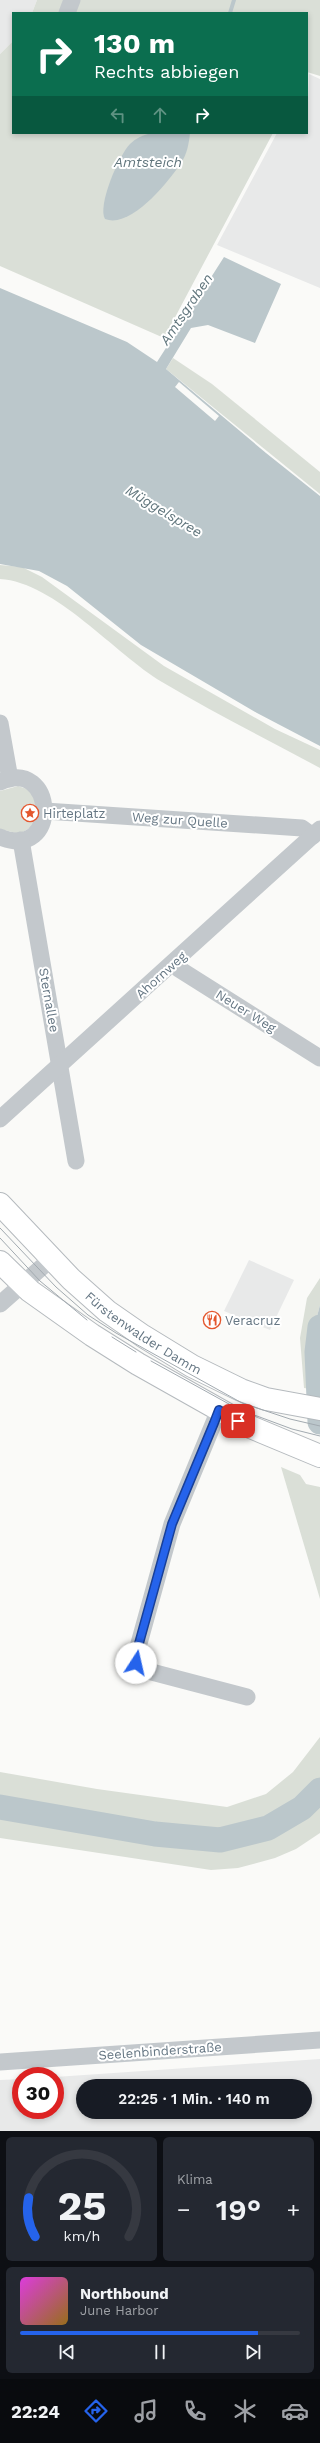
<!DOCTYPE html>
<html lang="de">
<head>
<meta charset="utf-8">
<style>
	body { margin:0; font-family:"Work Sans",sans-serif; background:#242831; color:#f1f3f6; height:100vh; display:flex; flex-direction:column; font-size:15px; white-space:nowrap }
	* { box-sizing:border-box; margin:0 }
	p { font-size:13px; color:#9ea1a6 }
	.icon { flex:none; width:22px; height:22px; fill:none; stroke:currentColor; stroke-width:2; stroke-linecap:round; stroke-linejoin:round }
	.map { position:relative; height:2131px; overflow:hidden }
	.sheet { display:flex; flex-direction:column; gap:6px; padding:6px; background:#0d0f14; flex:1 }
	.sheet>* { flex:none }
	.top-card { position:absolute; left:12px; top:12px; width:296px; height:122px; border-radius:0px; box-shadow:0 2px 6px #0003; background:#0b6e4f; color:#fff; overflow:hidden }
	.speed { position:absolute; left:12px; top:2067px; display:flex; gap:8px; font-size:20px; font-weight:700; text-align:center }
	.speed>* { display:grid; place-content:center; width:52px; height:52px; border-radius:50%; background:#171b24; box-shadow:0 2px 6px #0003; line-height:1 }
	.speed .limit { border:6px solid #d22; background:#fff; color:#111 }
	.pin { position:absolute; display:grid; place-items:center; width:34px; height:34px; color:#fff; margin:-17px; border-radius:8px; box-shadow:0 2px 6px #0006 }
	.me { position:absolute; width:44px; margin:-22px; rotate:10deg; stroke-linejoin:round; filter:drop-shadow(0 0 3px #0008) }
	.turn { display:flex; align-items:center; gap:14px; height:84px; padding:0 16px; font-size:18px }
	.turn .icon { width:52px; height:52px; stroke-width:2.5 }
	.turn b { display:block; font-size:28px; line-height:34px }
	.lanes { display:flex; align-items:center; height:38px; padding:0 16px; background:#0003; justify-content:center; gap:20px; direction:ltr }
	.lanes .off { opacity:.35 }
	.big { font-size:30px; font-weight:600; line-height:1.1 }
	.sheet .tile { flex:1; display:flex; flex-direction:column; justify-content:center; gap:6px; min-width:0; padding:0 14px; border-radius:6px; background:#242831 }
	.sheet .dial { align-items:center; gap:0 }
	.dial svg { height:104px; overflow:visible; fill:none; stroke:#363941; stroke-width:7; stroke-linecap:round; text-anchor:middle }
	.dial text { fill:#f1f3f6; stroke:none }
	.song { display:flex; align-items:center; gap:12px }
	.cover { width:48px; height:48px; border-radius:6px; background:linear-gradient(135deg,hsl(300 70% 55%),hsl(40 70% 35%)) }
	.played { height:4px; border-radius:2px; background:linear-gradient(90deg,#2563eb 85%,#363941 85%) }
	.keys { display:flex; justify-content:space-around; direction:ltr }
	.heat { display:flex; justify-content:space-between; align-items:center; font-size:22px; direction:ltr }
	.sheet .tiles { flex:1; display:grid; gap:6px; grid-template-columns:1fr 1fr }
	.tile:last-child { grid-column:span 2 }
	.trip { position:absolute; left:76px; top:2079px; width:236px; height:40px; border-radius:20px; background:#171b24; box-shadow:0 2px 6px #0003; font-weight:600; line-height:40px; text-align:center }
	.menu { display:flex; height:64px; justify-content:space-around; align-items:center; background:#090b0e; color:#9ea1a6 }
	.menu .icon { width:28px; height:28px }
	.menu .selected { color:#2563eb }
	.menu b { font-size:18px; color:#f1f3f6 }
	.map>svg:first-child { display:block }
	.built { fill:#e8e9e9; fill-rule:evenodd }
	.green { fill:#dadfd7 }
	.water { fill:#bbc7cb }
	.pier { fill:#fafaf8 }
	.lines { fill:none; stroke-linecap:round; stroke-linejoin:round }
	.stream { stroke:#bbc7cb; stroke-width:4 }
	.river { stroke:#bbc7cb; stroke-width:25 }
	.major-casing { stroke:#b5babe; stroke-width:24 }
	.minor { stroke:#c3c8cc; stroke-width:17 }
	.major { stroke:#fff; stroke-width:22 }
	.tram { stroke:#a2aab0; stroke-width:1 }
	.route-casing { stroke:#184099; stroke-width:10 }
	.route { stroke:#2563eb; stroke-width:7 }
	.labels { text-anchor:middle; dominant-baseline:central; stroke-width:4; stroke-linejoin:round; paint-order:stroke }
	.poi-label { font-size:13px; fill:#657683; stroke:#fff; text-anchor:start }
	.street-label { font-size:13px; fill:#657683; stroke:#fff }
	.water-label { font-size:14px; font-style:italic; fill:#60757c; stroke:#fff }
</style>
</head>
<body>
<div class="map">
<svg width="320" height="2131" viewBox="0 0 320 2131">
	<rect width="100%" height="100%" fill="#fafaf8"/>
	<g class="built">
		<path d="M0 0H37L32 13H13V41L0 54Z"/>
		<path d="M309 74 320 79V288L217 245 277 133H307Z"/>
		<path d="M249 1260 294 1280 270 1330 224 1311Z"/>
		<path d="M320 2059V2131H0V2080L21 2079V2110H55V2077ZM83 2086H305V2112H83Z"/>
	</g>
	<g class="green">
		<path d="M37 0H320V76L307 72V13H32Z"/>
		<path d="M13 41V133H273L164 338 0 266V54Z"/>
		<path d="M173 358 212 384 320 472V494L166 369Z"/>
		<path d="M0 565 22 567 42 577 164 666 275 729 320 750V768C268 740 214 713 162 682 115 654 55 582 0 579Z"/>
		<path d="M18 786 27 789 38 801 34 825 20 834 0 829V791Z"/>
		<path d="M320 1278V1305L310 1343 311 1389 304 1388 300 1338 307 1298Z"/>
		<path d="M281 1467 300 1475 306 1484 320 1487V1599Z"/>
		<path d="M320 1737V1833L296 1849 275 1858 238 1868 211 1870 0 1838V1772L97 1789 227 1807 266 1794 293 1772Z"/>
	</g>
	<g class="water">
		<path d="M152 133H190C189 143 187 154 181 163 168 182 131 229 105 219 97 206 119 155 130 144 136 138 143 135 152 133Z"/>
		<path d="M224 257 281 284 255 343 208 325 191 328 166 369 266 453 320 496V746L257 713 141 645 67 586 39 571 0 564V288L127 342 157 362Z"/>
		<path d="M320 1305V1389H311L310 1343Z"/>
	</g>
	<path class="pier" d="M179 382 219 416 215 421 175 387Z"/>
	<g class="lines">
		<path class="stream" d="M230 13 234 0"/>
		<g class="river">
			<path d="M320 1327 317 1352 320 1422"/>
			<path d="M0 1807 155 1834 220 1840 268 1828 302 1808 320 1790"/>
		</g>
		<defs>
			<g id="major">
				<path id="s1" d="M0 1204 71 1279 107 1311 143 1336 192 1366 241 1390 266 1399 320 1409"/>
				<path d="M0 1262 30 1291 92 1335 138 1364 248 1426 320 1456"/>
			</g>
		</defs>
		<use href="#major" class="major-casing"/>
		<g class="minor">
			<path d="M67 13 72 0"/>
			<path d="M0 723 10 779"/>
			<path d="M0 782C56 756 61 862 0 837"/>
			<path d="M45 811 302 828 313 836"/>
			<path d="M21 840 76 1161"/>
			<path d="M174 963 179 969 320 1058"/>
			<path d="M0 1119 320 829"/>
			<path d="M0 1304 50 1260"/>
			<path d="M219 1410 172 1524 138 1647 136 1663 144 1670 247 1697"/>
			<path d="M0 2062 320 2040"/>
		</g>
		<use href="#major" class="major"/>
		<g class="tram">
			<path d="M0 1228 56 1287 88 1315 116 1333 242 1403 290 1419 320 1426"/>
			<path d="M0 1238 40 1281 87 1320"/>
			<path d="M112 1337 136 1352"/>
			<path d="M151 1361 238 1409 292 1429 320 1436"/>
		</g>
	</g>
	<g class="lines">
		<defs>
			<path id="route" d="M136 1663 138 1647 172 1524 214 1423 219 1410 238 1421"/>
		</defs>
		<use href="#route" class="route-casing"/>
		<use href="#route" class="route"/>
	</g>
	<defs>
		<symbol id="sight-ring" viewBox="-11 -11 22 22"><circle r="9.5" fill="#fff" stroke="#e4572e" stroke-width="1.5"/><path d="M0-6L1.8-2.2L6-1.7L2.9 1.2L3.7 5.4L0 3.3L-3.7 5.4L-2.9 1.2L-6-1.7L-1.8-2.2Z" fill="#e4572e"/></symbol>
		<symbol id="restaurant-ring" viewBox="-11 -11 22 22"><circle r="9.5" fill="#fff" stroke="#e4572e" stroke-width="1.5"/><path d="M-5-6h1v4h1v-4h1v4h1v-4h1v5L-1.5 .5V6h-2V.5L-5-1ZM5-6V6H3V1.5H1.5Q1.5-4 5-6Z" fill="#e4572e"/></symbol>
	</defs>
	<g fill-rule="evenodd">
		<use href="#sight-ring" x="20" y="803" width="20" height="20"/>
		<use href="#restaurant-ring" x="202" y="1310" width="20" height="20"/>
	</g>
	<g class="labels">
		<g class="poi-label">
			<text x="43" y="813">Hirteplatz</text>
			<text x="225" y="1320">Veracruz</text>
		</g>
		<g class="street-label">
			<text transform="translate(180 820) rotate(4)">Weg zur Quelle</text>
			<text transform="translate(161 975) rotate(-42)">Ahornweg</text>
			<text transform="translate(49 1000) rotate(80)">Sternallee</text>
			<text transform="translate(246 1011) rotate(32)">Neuer Weg</text>
			<text stroke="none"><textPath href="#s1" startOffset="194">Fürstenwalder Damm</textPath></text>
			<text transform="translate(160 2051) rotate(-4)">Seelenbinderstraße</text>
		</g>
		<g class="water-label">
			<text x="148" y="162">Amtsteich</text>
			<text transform="translate(186 309) rotate(-56)">Amtsgraben</text>
			<text transform="translate(164 511) rotate(31)">Müggelspree</text>
		</g>
	</g>
</svg>
<div class="speed"><div class="limit">30</div></div>
<div class="pin" style="left:238px;top:1421px;background:#d93025"><svg class="icon" aria-label="arrive" viewBox="0 0 24 24"><path d="M6 21V4h12l-3 4 3 4H6"/></svg></div>
<svg class="me" style="left:136px;top:1663px" viewBox="-20 -20 40 40"><circle r="19" fill="#fff"/><path d="M0-13L10 11 0 6-10 11z" fill="#2563eb"/></svg>
<div class="trip">22:25 · 1 Min. · 140 m</div>
<div class="top-card">
<div class="turn"><svg class="icon" aria-label="right" viewBox="0 0 24 24"><path d="M7 20v-9h11M14 6l5 5-5 5"/></svg><div><b>130 m</b>Rechts abbiegen</div></div>
<div class="lanes"><svg class="icon off" aria-label="left" viewBox="0 0 24 24"><path d="M17 20v-9H6M10 6l-5 5 5 5"/></svg><svg class="icon off" aria-label="ahead" viewBox="0 0 24 24"><path d="M12 20V5M6 11l6-6 6 6"/></svg><svg class="icon" aria-label="right" viewBox="0 0 24 24"><path d="M7 20v-9h11M14 6l5 5-5 5"/></svg></div>
</div>
</div>
<section class="sheet">
<div class="tiles">
<div class="tile dial"><svg viewBox="0 0 100 80">
<path d="M14 69A42 42 0 1 1 86 69"/>
<path d="M14 69A42 42 0 0 1 9 39" stroke="#2563eb"/>
<text x="50" y="56" font-size="32" font-weight="700">25</text>
<text x="50" y="72" font-size="11">km/h</text>
</svg></div>
<div class="tile"><p>Klima</p>
<div class="heat"><a>−</a><b class="big">19°</b><a>+</a></div>
</div>
<div class="tile">
<div class="song"><i class="cover"></i><div><b>Northbound</b><p>June Harbor</p></div></div>
<div class="played"></div>
<div class="keys"><svg class="icon" aria-label="previous" viewBox="0 0 24 24"><path d="M18 5L8 12l10 7zM5 5v14"/></svg><svg class="icon" aria-label="pause" viewBox="0 0 24 24"><path d="M8 5v14M16 5v14"/></svg><svg class="icon" aria-label="next" viewBox="0 0 24 24"><path d="M6 5l10 7-10 7zM19 5v14"/></svg></div>
</div>
</div>
</section>
<nav class="menu">
<b>22:24</b>
<svg class="icon selected" aria-label="directions" viewBox="0 0 24 24"><path d="M12 3l9 9-9 9-9-9zM9 14v-3h6M13 9l2 2-2 2"/></svg>
<svg class="icon" aria-label="music" viewBox="0 0 24 24"><path d="M9 18V5l10-2v13"/><circle cx="6" cy="18" r="3"/><circle cx="16" cy="16" r="3"/></svg>
<svg class="icon" aria-label="phone" viewBox="0 0 24 24"><path d="M5 4h4l2 5-3 2q2 4 5 5l2-3 5 2v4C11 20 4 13 5 4z"/></svg>
<svg class="icon" aria-label="climate" viewBox="0 0 24 24"><path d="M12 3v18M4 7l16 10M4 17L20 7"/></svg>
<svg class="icon" aria-label="car" viewBox="0 0 24 24"><path d="M5 17H2v-5l4-1 3-4h7l3 4 3 1v5h-3M9 17h6M6 11h13"/><circle cx="7" cy="17" r="2"/><circle cx="17" cy="17" r="2"/></svg>
</nav>
</body>
</html>
